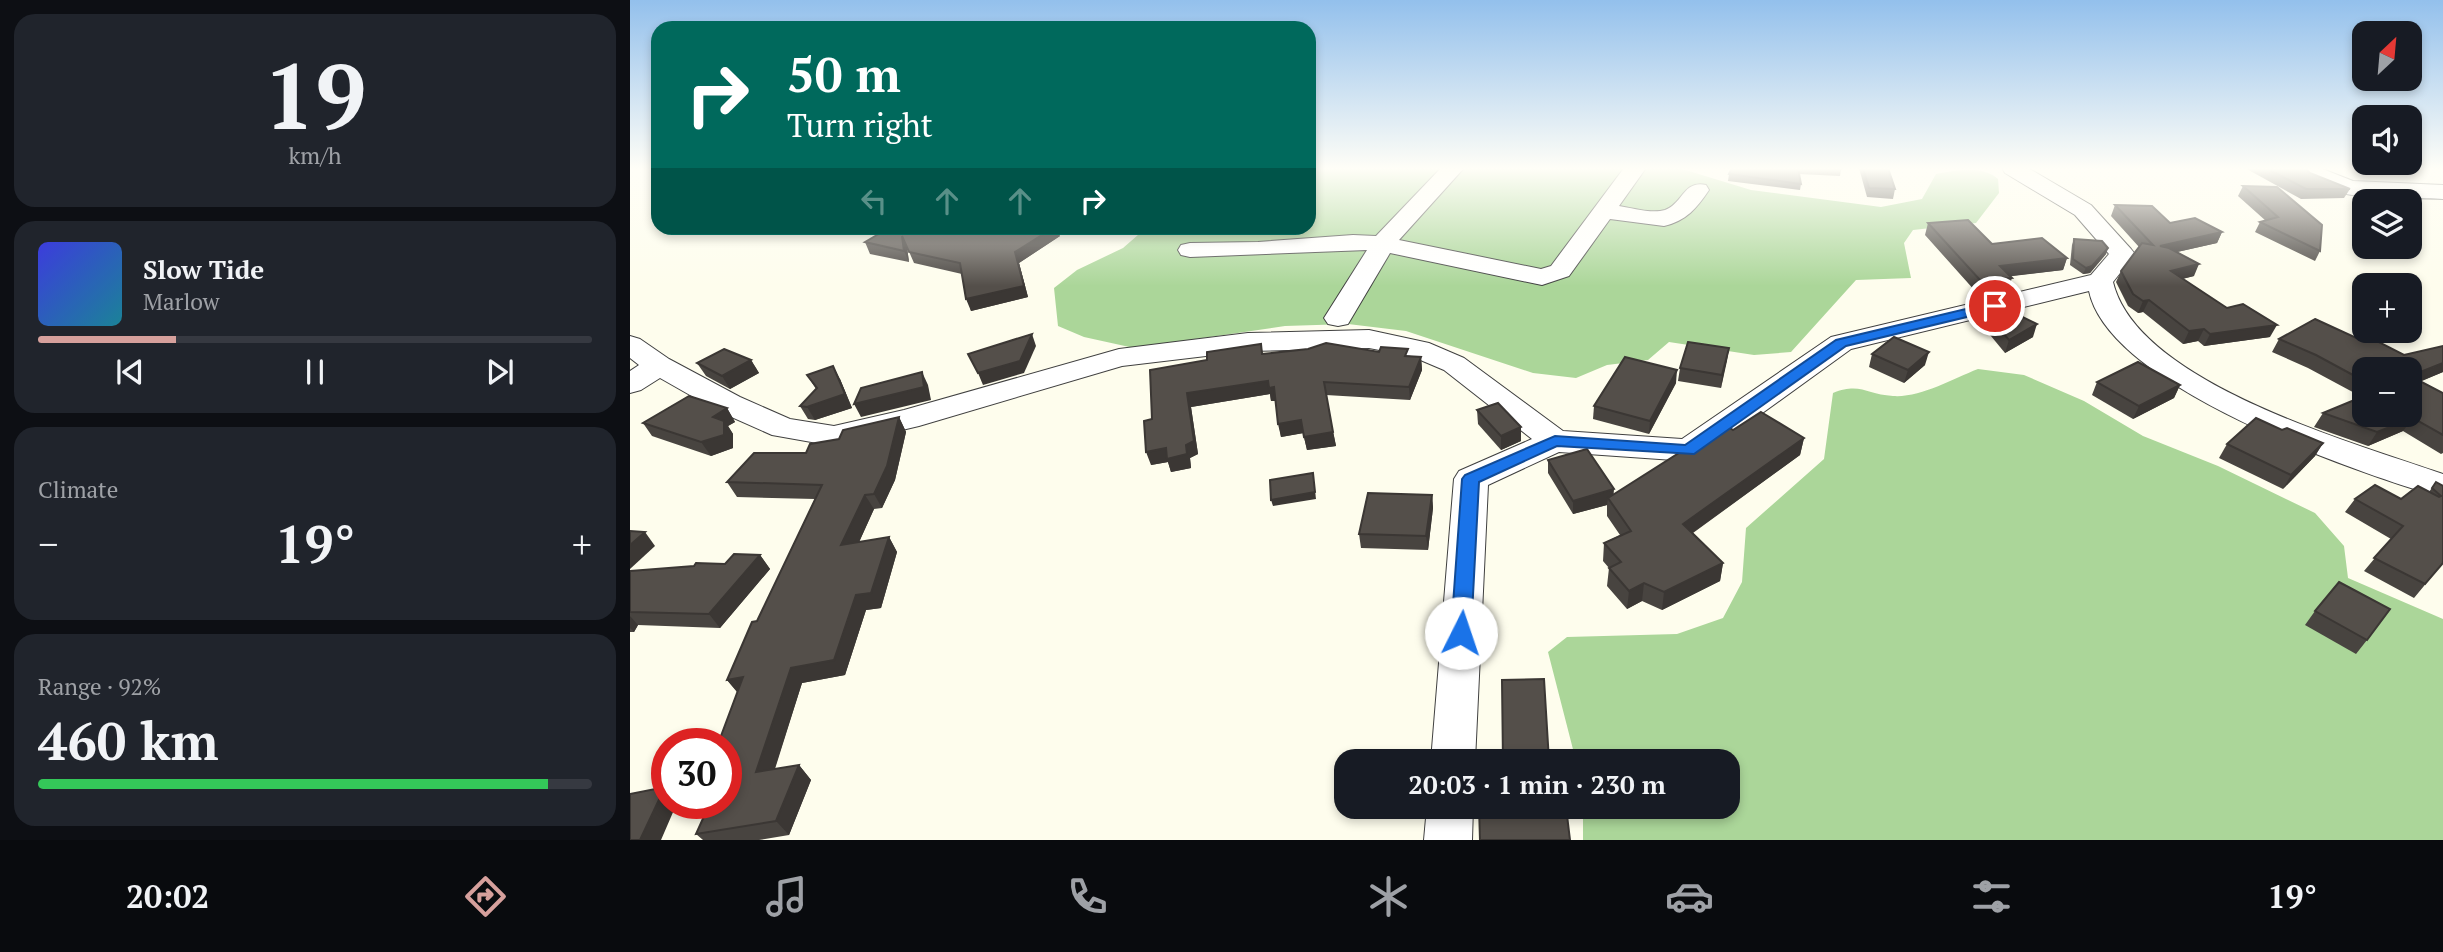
<!DOCTYPE html>
<html lang="en">
<head>
<meta charset="utf-8">
<style>
	body { margin:0; font-family:"PT Serif",serif; background:#20242c; color:#f1f3f6; height:100vh; display:flex; flex-direction:column; font-size:26px; white-space:nowrap }
	* { box-sizing:border-box; margin:0 }
	p { font-size:23px; color:#9ea1a6 }
	.icon { flex:none; width:38px; height:38px; fill:none; stroke:currentColor; stroke-width:2; stroke-linecap:round; stroke-linejoin:round }
	.map { position:relative; flex:1; overflow:hidden }
	.sheet { display:flex; flex-direction:column; gap:14px; padding:14px; background:#0d0f14; width:630px }
	.sheet>* { flex:none }
	.banner { position:absolute; left:21px; top:21px; width:665px; height:214px; border-radius:21px; box-shadow:0 4px 10px #0003; background:#00695c; color:#fff; overflow:hidden }
	.needle { width:46px; rotate:26deg }
	.tools { position:absolute; left:1722px; top:21px; display:grid; gap:14px }
	.tools a { display:grid; place-items:center; width:70px; height:70px; border-radius:14px; background:#171b24; box-shadow:0 4px 10px #0003; font-size:35px }
	.speed { position:absolute; left:21px; top:728px; display:flex; gap:14px; font-size:35px; font-weight:700; text-align:center }
	.speed>* { display:grid; place-content:center; width:91px; height:91px; border-radius:50%; background:#171b24; box-shadow:0 4px 10px #0003; line-height:1 }
	.speed .limit { border:10px solid #d22; background:#fff; color:#111 }
	.pin { position:absolute; display:grid; place-items:center; width:60px; height:60px; color:#fff; margin:-30px; border:4px solid #fff; border-radius:50%; box-shadow:0 2px 7px #0007 }
	.me { position:absolute; width:77px; margin:-38px; rotate:4deg; stroke-linejoin:round; filter:drop-shadow(0 0 5px #0008) }
	.turn { display:flex; align-items:center; gap:24px; height:147px; padding:0 21px; font-size:32px }
	.turn .icon { width:91px; height:91px; stroke-width:2.5 }
	.turn b { display:block; font-size:49px; line-height:60px }
	.lanes { display:flex; align-items:center; height:66px; padding:0 21px; background:#0003; justify-content:center; gap:35px; direction:ltr }
	.lanes .off { opacity:.35 }
	.big { font-size:52px; font-weight:700; line-height:1.1 }
	.sheet .card { flex:1; display:flex; flex-direction:column; justify-content:center; gap:10px; min-width:0; padding:0 24px; border-radius:21px; background:#20242c }
	.sheet .dial { align-items:center; gap:0 }
	.dial b { font-size:91px; line-height:1 }
	.song { display:flex; align-items:center; gap:21px }
	.cover { width:84px; height:84px; border-radius:10px; background:linear-gradient(135deg,hsl(240 70% 55%),hsl(190 70% 35%)) }
	.played { height:7px; border-radius:4px; background:linear-gradient(90deg,#d6a09c 25%,#363941 25%) }
	.keys { display:flex; justify-content:space-around; direction:ltr }
	.heat { display:flex; justify-content:space-between; align-items:center; font-size:38px; direction:ltr }
	.charge { height:10px; border-radius:5px; background:linear-gradient(90deg,#34c759 92%,#363941 0) }
	.trip { position:absolute; left:704px; top:749px; width:406px; height:70px; border-radius:21px; background:#171b24; box-shadow:0 4px 10px #0003; font-weight:700; line-height:70px; text-align:center }
	.menu { display:flex; height:112px; justify-content:space-around; align-items:center; background:#090b0e; color:#9ea1a6 }
	.menu .icon { width:49px; height:49px }
	.menu .current { color:#d6a09c }
	.menu b { font-size:32px; color:#f1f3f6 }
	main { display:flex; flex:1; min-height:0 }
	.map>svg:first-child { display:block }
	.forest { fill:#abd699 }
	.lines { fill:none; stroke-linecap:round; stroke-linejoin:round }
	.minor-casing { stroke:#404040; stroke-width:2 }
	.minor { fill:#fff; fill-rule:evenodd }
	.wall { fill:#484440; fill-rule:evenodd }
	.shaded-wall { fill:#3b3734 }
	.building { fill:#544f4a; stroke:#3b3734; stroke-width:2 }
	.route { fill:#1a73e8; stroke:#114b97; stroke-width:2 }
</style>
</head>
<body>
<main>
<section class="sheet">
<div class="card dial"><b>19</b><p>km/h</p></div>
<div class="card">
<div class="song"><i class="cover"></i><div><b>Slow Tide</b><p>Marlow</p></div></div>
<div class="played"></div>
<div class="keys"><svg class="icon" aria-label="previous" viewBox="0 0 24 24"><path d="M18 5L8 12l10 7zM5 5v14"/></svg><svg class="icon" aria-label="pause" viewBox="0 0 24 24"><path d="M8 5v14M16 5v14"/></svg><svg class="icon" aria-label="next" viewBox="0 0 24 24"><path d="M6 5l10 7-10 7zM19 5v14"/></svg></div>
</div>
<div class="card"><p>Climate</p>
<div class="heat"><a>−</a><b class="big">19°</b><a>+</a></div>
</div>
<div class="card"><p>Range · 92%</p><b class="big">460 km</b><div class="charge"></div></div>
</section>
<div class="map">
<svg width="1813" height="840" viewBox="0 0 1813 840">
	<rect width="100%" height="100%" fill="#fefded"/>
	<g class="forest">
		<path d="M679 168H1049L1121 190 1251 207 1292 199 1306 174C1326 170 1352 165 1368 179L1369 193 1346 223 1283 230 1274 243 1281 278 1226 280 1161 352 1124 355 1039 342 1018 360 977 365 946 378 903 373 776 331 718 324 655 326 504 348 454 337 428 326 424 288 447 270 493 248 516 228H679Z"/>
		<path d="M1348 369 1394 375 1454 401 1513 436 1588 466 1685 513 1714 546 1718 578 1813 619V840H953V807H1097V761H946L918 652 937 637 1047 634 1093 618 1112 582 1116 528 1194 459 1203 393C1231 382 1237 395 1263 396 1290 398 1322 379 1348 369Z"/>
	</g>
	<g class="lines">
		<defs>
			<g id="minor">
				<path d="M811 168H834L769 240 911 269 921 266 994 168H1016L989 206C1002 208 1022 214 1035 210 1053 204 1053 180 1076 185L1079 190C1067 208 1056 221 1034 226L980 219 939 276 912 285 760 253 718 324 708 326 698 324 694 318 737 250 560 257 551 255 548 250 551 245 560 243 628 242 723 235 746 236Z"/>
				<path d="M1372 168H1398L1461 205 1501 249 1505 254 1483 282C1507 383 1724 443 1813 474V498C1727 473 1479 387 1459 291L1221 349 1070 458 1058 461 929 452 858 485 845 761H801L824 479 829 471 902 439 814 370 781 356 739 348 618 351 492 366 289 426 204 446 142 435 88 411 30 378 11 390 0 393V371L9 365 0 358V336L10 339 39 359 110 397 160 419 204 426 274 410 489 349 618 333 739 330 799 343 834 358 933 431 1052 439 1201 337 1461 275 1479 254 1445 215 1375 173Z"/>
				<path d="M1664 168H1690L1723 181 1813 185V199C1774 196 1689 205 1664 168Z"/>
				<path d="M797 807H843L842 840H794Z"/>
			</g>
		</defs>
		<use href="#minor" class="minor-casing"/>
		<use href="#minor" class="minor"/>
	</g>
	<g class="wall">
		<path d="M1102 168H1211V169L1210 176 1169 174 1171 184 1170 190 1098 181 1099 174Z"/>
		<path d="M1229 168H1258L1265 189 1263 199 1237 197Z"/>
		<path d="M1615 168H1675L1680 173 1720 189 1714 198 1671 199Z"/>
		<path d="M1613 186 1690 251 1685 261 1625 232 1630 222 1636 221 1608 196Z"/>
		<path d="M1485 205 1540 223 1592 232 1587 243 1547 252 1564 276 1552 279 1640 337 1574 346 1568 341 1553 344 1513 312 1508 313 1498 306 1486 282 1491 271 1509 247 1481 216Z"/>
		<path d="M1298 223 1362 244 1437 258 1433 270 1380 276 1382 278 1378 290 1346 292 1295 235Z"/>
		<path d="M430 236 389 263 398 297 341 311 332 274 284 263 277 247 279 262 240 254 235 242Z"/>
		<path d="M1444 239 1478 248 1476 254 1460 273 1453 274 1440 265 1442 245Z"/>
		<path d="M1360 318 1403 337 1375 353 1356 330Z"/>
		<path d="M1649 339 1735 342 1813 372 1791 381 1813 393V453L1811 454 1773 431 1738 446 1684 427 1693 413 1732 397 1678 368 1642 352ZM1734 369 1780 415H1734Z"/>
		<path d="M631 344 633 354 791 357 792 370 780 400 696 395 706 446 677 450 673 433 651 437 645 401H641L640 394 561 407 568 454 560 458 561 468 541 472 538 462 521 465 577 360Z"/>
		<path d="M1099 348 1091 388 1048 381 1050 368Z"/>
		<path d="M1242 354 1295 365 1274 383 1239 367Z"/>
		<path d="M121 360 129 373 100 389 76 376 67 363Z"/>
		<path d="M177 375 210 379 222 408 185 420 178 419 170 406 186 389Z"/>
		<path d="M1467 382 1550 385 1544 398 1503 419 1462 395Z"/>
		<path d="M1046 383 1019 434 963 419 964 406Z"/>
		<path d="M97 408 105 422 98 426 103 434V448L81 456 22 436 13 423Z"/>
		<path d="M847 410 891 441 871 450 848 424Z"/>
		<path d="M269 417 276 432 265 480 252 508 244 509 229 542 259 537 267 552 251 608 236 610 215 675 172 683 145 769 169 765 181 780 159 835 129 840H73L66 834 96 803 107 692 97 680 127 621 185 499 107 497 97 482 176 453 209 439Z"/>
		<path d="M1103 430 1174 438 1170 455 1063 533 1093 563 1090 581 1032 610 1012 601 997 609 977 586 979 568 973 561 974 543 990 535 977 516V505L943 514 918 473V460L984 494 1074 443Z"/>
		<path d="M1652 430 1693 443 1685 456 1653 489 1589 458 1597 444Z"/>
		<path d="M1806 482 1813 486V563L1784 598 1734 571 1761 539 1715 512 1725 499H1771L1799 492Z"/>
		<path d="M802 495 803 508 798 550 731 548 729 534Z"/>
		<path d="M130 555 140 569 90 628 8 625 4 632H0V571L95 564Z"/>
		<path d="M1685 611 1737 640 1726 654 1675 625Z"/>
	</g>
	<g class="shaded-wall">
		<path d="M423 228H427L430 236 389 263 398 297 341 311 336 299 385 252Z"/>
		<path d="M1592 232 1587 243 1525 257 1530 246Z"/>
		<path d="M272 236 277 247 279 262 274 251Z"/>
		<path d="M1478 248 1476 254 1460 273 1453 274 1456 268Z"/>
		<path d="M1437 258 1433 270 1366 278 1370 266Z"/>
		<path d="M1569 264 1564 276 1536 283 1541 271Z"/>
		<path d="M1519 300 1513 312 1508 313 1513 301Z"/>
		<path d="M1407 324 1403 337 1375 353 1379 340Z"/>
		<path d="M1647 325 1640 337 1574 346 1580 334Z"/>
		<path d="M1574 329 1568 341 1553 344 1559 331Z"/>
		<path d="M402 334 406 346 394 373 353 385 348 373Z"/>
		<path d="M1099 348 1097 361 1091 388 1092 375Z"/>
		<path d="M1299 352 1295 365 1274 383 1278 370Z"/>
		<path d="M791 357 792 370 780 400 779 387Z"/>
		<path d="M121 360 129 373 100 389 92 376Z"/>
		<path d="M1813 363V372L1780 386V377Z"/>
		<path d="M203 366 210 379 222 408 185 420 177 407Z"/>
		<path d="M1047 370 1046 383 1019 434 1020 421Z"/>
		<path d="M292 372 298 385 301 400 231 417 224 404Z"/>
		<path d="M638 381 644 387 646 401H641L640 394 561 407 568 454 560 458 561 468 541 472 538 462 521 465 516 452 556 445 557 393Z"/>
		<path d="M1550 385 1544 398 1503 419 1509 406Z"/>
		<path d="M97 408 105 422 98 426 103 434V448L81 456 71 442 83 417Z"/>
		<path d="M269 417 276 432 265 480 252 508 244 494Z"/>
		<path d="M1783 418 1773 431 1738 446 1747 432Z"/>
		<path d="M671 420 674 433 651 437 648 424Z"/>
		<path d="M891 427V441L871 450V436Z"/>
		<path d="M703 432 706 446 677 450 674 437Z"/>
		<path d="M1174 438 1170 455 1051 541 1053 524Z"/>
		<path d="M1693 443 1685 456 1653 489 1661 475Z"/>
		<path d="M683 473 686 499 643 506 641 500Z"/>
		<path d="M984 489 983 503 978 498 977 505 943 514V501Z"/>
		<path d="M235 495 244 509 221 560 211 545Z"/>
		<path d="M802 495 803 508 798 550 796 536Z"/>
		<path d="M15 532 25 546 0 569V545Z"/>
		<path d="M259 537 267 552 251 608 236 610 215 675 172 683 139 786 126 772 161 668Z"/>
		<path d="M130 555 140 569 90 628 79 614Z"/>
		<path d="M1093 563 1090 581 1032 610 1034 592Z"/>
		<path d="M1014 583 1012 601 997 609 999 591Z"/>
		<path d="M0 616 8 625 4 632 0 628Z"/>
		<path d="M113 677 110 695 97 680Z"/>
		<path d="M103 756 96 776V758Z"/>
		<path d="M169 765 181 780 159 835 146 821Z"/>
		<path d="M35 787 37 790V803H47L31 840H10Z"/>
	</g>
	<g class="building">
		<path d="M1102 168H1168L1171 184 1099 174Z"/>
		<path d="M1181 168H1211V169Z"/>
		<path d="M1233 168H1258L1265 189 1239 188Z"/>
		<path d="M1636 168H1675L1680 173 1720 189H1676Z"/>
		<path d="M1613 186 1647 187 1692 225 1690 251 1630 222 1648 217Z"/>
		<path d="M1485 205 1522 206 1540 223 1565 218 1592 232 1530 246 1539 248 1569 264 1541 271 1597 308 1613 304 1647 325 1580 334 1574 329 1559 331 1519 300 1513 301 1503 294 1491 271 1512 243 1523 245Z"/>
		<path d="M1338 220 1362 244 1412 238 1437 258 1370 266 1382 278 1350 280 1298 223Z"/>
		<path d="M259 228H423L385 252 394 286 336 299 330 263 279 252 272 236 274 251 235 242Z"/>
		<path d="M1444 239 1472 241 1478 248 1462 266 1456 268 1443 259Z"/>
		<path d="M1376 309 1407 324 1379 340 1360 318Z"/>
		<path d="M1685 319 1735 342 1743 339 1774 355 1813 346V363L1780 376 1813 393V435L1783 418 1747 432 1693 413 1734 396V415H1780V369H1734V381L1686 355 1649 339Z"/>
		<path d="M402 334 390 361 348 373 338 354Z"/>
		<path d="M1264 337 1299 352 1278 370 1242 354Z"/>
		<path d="M1058 342 1099 348 1092 375 1050 368Z"/>
		<path d="M696 343 749 352 751 347 778 349 775 356 791 357 779 387 694 382 703 432 674 437 671 420 648 424 644 387 639 388 638 381 557 393 564 441 556 445 557 454 537 459 536 448 516 452 514 421 522 419 520 370 577 360V352L631 344 632 354 678 349Z"/>
		<path d="M94 349 121 360 92 376 67 363Z"/>
		<path d="M995 357 1047 370 1020 421 964 406Z"/>
		<path d="M1508 362 1550 385 1509 406 1467 382Z"/>
		<path d="M203 366 215 394 177 407 170 406 187 388 177 375Z"/>
		<path d="M292 372 294 387 224 404 231 388Z"/>
		<path d="M59 396 97 408 83 417 94 421V435L71 442 13 423Z"/>
		<path d="M868 403 891 427 871 436 847 410Z"/>
		<path d="M1131 412 1174 438 1053 524 1093 563 1034 592 1014 583 999 591 979 568 991 562 974 543 1001 531 978 498 1060 446 1074 443 1097 426 1103 430Z"/>
		<path d="M269 417 257 466 244 494 235 495 211 545 259 537 241 593 226 595 204 660 161 668 126 772 169 765 146 821 66 834 80 803H96V770L103 756 96 758V744H88L113 677 97 680 122 622 127 621 192 485 97 482 124 453H176L180 444 209 439 213 430Z"/>
		<path d="M1626 418 1652 430 1657 428 1693 443 1661 475 1597 444Z"/>
		<path d="M957 449 984 489 943 501 918 460Z"/>
		<path d="M683 473 685 492 641 500 640 480Z"/>
		<path d="M1806 482 1813 486V563L1795 584 1744 558 1773 526 1725 499 1745 485 1771 499 1788 486 1809 497 1811 496 1802 488Z"/>
		<path d="M738 493 802 495 796 536 729 534Z"/>
		<path d="M0 531 15 532 0 545Z"/>
		<path d="M104 554 130 555 79 614 0 612V571L64 566 66 563 95 564Z"/>
		<path d="M1709 582 1760 609 1737 640 1685 611Z"/>
		<path d="M914 679 919 761H873L872 680Z"/>
		<path d="M35 787 10 840H0V794Z"/>
		<path d="M849 807H936L940 840H850Z"/>
	</g>
	<linearGradient id="sky" x2="0" y2="1"><stop stop-color="#93c0ec"/><stop offset="0.59" stop-color="#fffef7"/><stop offset="1" stop-color="#fffef7" stop-opacity="0"/></linearGradient>
	<rect width="1813" height="286" fill="url(#sky)"/>
	<path class="route" d="M1365 302 1372 306 1370 309 1216 346 1064 454 927 446 849 482 841 633 838 639 831 641 824 639 821 633 832 479 835 475 925 436 1055 445 1206 340Z"/>
</svg>
<div class="tools">
<a><svg class="needle" viewBox="-14 -14 28 28"><path d="M0-13l5 13h-10z" fill="#e53935"/><path d="M0 13l5-13h-10z" fill="#9ea1a6"/></svg></a>
<a><svg class="icon" aria-label="sound" viewBox="0 0 24 24"><path d="M4 9h4l5-4v14l-5-4H4zM17 9q2 3 0 6"/></svg></a>
<a><svg class="icon" aria-label="layers" viewBox="0 0 24 24"><path d="M12 4l9 5-9 5-9-5zM3 14l9 5 9-5"/></svg></a>
<a>+</a>
<a>−</a>
</div>
<div class="speed"><div class="limit">30</div></div>
<div class="pin" style="left:1365px;top:306px;background:#d93025"><svg class="icon" aria-label="arrive" viewBox="0 0 24 24"><path d="M6 21V4h12l-3 4 3 4H6"/></svg></div>
<svg class="me" style="left:831px;top:633px" viewBox="-20 -20 40 40"><circle r="19" fill="#fff"/><path d="M0-13L10 11 0 6-10 11z" fill="#1a73e8"/></svg>
<div class="trip">20:03 · 1 min · 230 m</div>
<div class="banner">
<div class="turn"><svg class="icon" aria-label="right" viewBox="0 0 24 24"><path d="M7 20v-9h11M14 6l5 5-5 5"/></svg><div><b>50 m</b>Turn right</div></div>
<div class="lanes"><svg class="icon off" aria-label="left" viewBox="0 0 24 24"><path d="M17 20v-9H6M10 6l-5 5 5 5"/></svg><svg class="icon off" aria-label="ahead" viewBox="0 0 24 24"><path d="M12 20V5M6 11l6-6 6 6"/></svg><svg class="icon off" aria-label="ahead" viewBox="0 0 24 24"><path d="M12 20V5M6 11l6-6 6 6"/></svg><svg class="icon" aria-label="right" viewBox="0 0 24 24"><path d="M7 20v-9h11M14 6l5 5-5 5"/></svg></div>
</div>
</div>
</main>
<nav class="menu">
<b>20:02</b>
<svg class="icon current" aria-label="directions" viewBox="0 0 24 24"><path d="M12 3l9 9-9 9-9-9zM9 14v-3h6M13 9l2 2-2 2"/></svg>
<svg class="icon" aria-label="music" viewBox="0 0 24 24"><path d="M9 18V5l10-2v13"/><circle cx="6" cy="18" r="3"/><circle cx="16" cy="16" r="3"/></svg>
<svg class="icon" aria-label="phone" viewBox="0 0 24 24"><path d="M5 4h4l2 5-3 2q2 4 5 5l2-3 5 2v4C11 20 4 13 5 4z"/></svg>
<svg class="icon" aria-label="climate" viewBox="0 0 24 24"><path d="M12 3v18M4 7l16 10M4 17L20 7"/></svg>
<svg class="icon" aria-label="car" viewBox="0 0 24 24"><path d="M5 17H2v-5l4-1 3-4h7l3 4 3 1v5h-3M9 17h6M6 11h13"/><circle cx="7" cy="17" r="2"/><circle cx="17" cy="17" r="2"/></svg>
<svg class="icon" aria-label="filters" viewBox="0 0 24 24"><path d="M4 7h16M4 17h16"/><circle cx="9" cy="7" r="2"/><circle cx="15" cy="17" r="2"/></svg>
<b>19°</b>
</nav>
</body>
</html>
